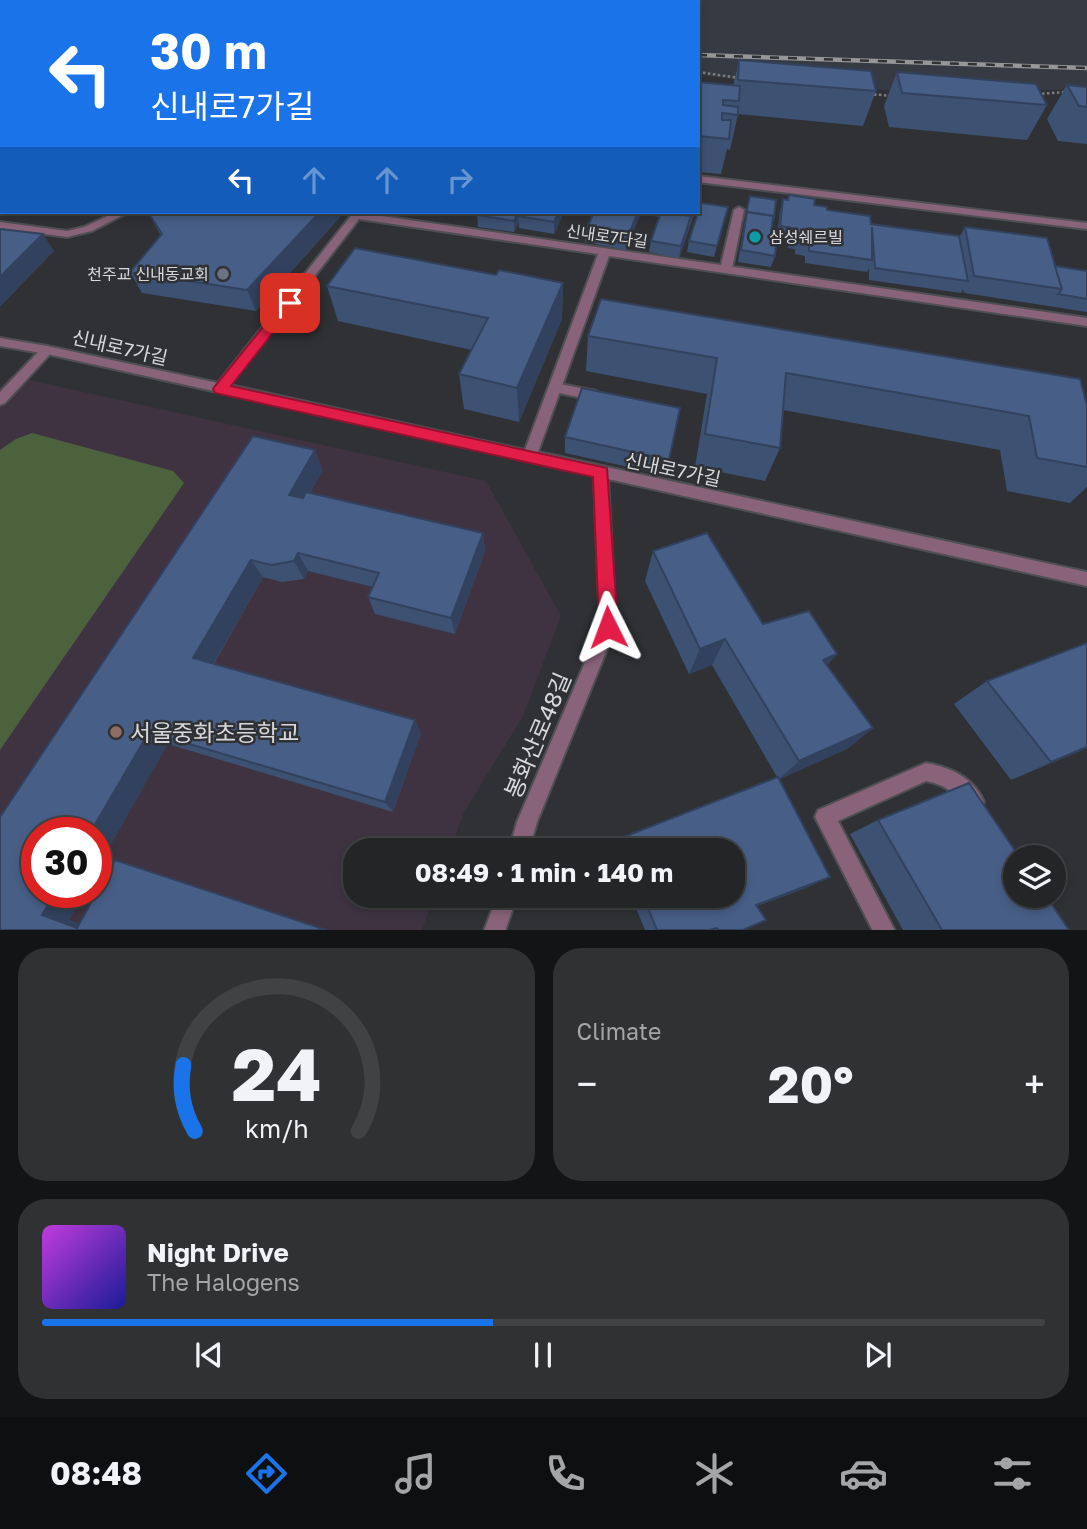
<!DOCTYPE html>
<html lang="en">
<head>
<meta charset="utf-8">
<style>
	body { margin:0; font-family:"Golos Text","Noto Sans KR",sans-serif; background:#2f3133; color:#f1f3f6; height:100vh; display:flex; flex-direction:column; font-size:26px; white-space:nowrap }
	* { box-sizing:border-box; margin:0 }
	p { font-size:23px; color:#a3a5a7 }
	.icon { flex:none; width:38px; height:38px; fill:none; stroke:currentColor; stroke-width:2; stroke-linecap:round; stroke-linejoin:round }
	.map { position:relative; height:930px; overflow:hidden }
	.sheet { display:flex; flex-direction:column; gap:18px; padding:18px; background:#131415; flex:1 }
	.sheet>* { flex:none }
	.guide { position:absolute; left:0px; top:0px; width:700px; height:214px; box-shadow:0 4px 10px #0003,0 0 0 2px #404244; background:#1a73e8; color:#fff; overflow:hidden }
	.tools { position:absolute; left:1003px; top:845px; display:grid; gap:14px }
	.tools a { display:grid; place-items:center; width:63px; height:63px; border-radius:50%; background:#232527; box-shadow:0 4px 10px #0003,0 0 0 2px #404244; font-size:35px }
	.speed { position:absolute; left:21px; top:817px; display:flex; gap:14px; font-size:35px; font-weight:700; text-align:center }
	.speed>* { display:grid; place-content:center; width:91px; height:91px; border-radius:50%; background:#232527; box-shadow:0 4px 10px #0003,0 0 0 2px #404244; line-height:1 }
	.speed .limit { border:10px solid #d22; background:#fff; color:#111 }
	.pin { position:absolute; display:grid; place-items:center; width:60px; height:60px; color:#fff; margin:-30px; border-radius:14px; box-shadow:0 4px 10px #0006 }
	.me { position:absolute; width:77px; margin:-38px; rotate:357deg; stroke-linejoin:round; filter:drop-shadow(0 0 5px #0008) }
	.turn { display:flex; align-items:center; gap:24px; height:147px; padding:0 35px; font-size:32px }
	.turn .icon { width:91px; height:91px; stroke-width:2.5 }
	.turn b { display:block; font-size:49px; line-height:60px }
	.lanes { display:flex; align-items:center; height:66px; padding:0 35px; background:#0003; justify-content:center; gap:35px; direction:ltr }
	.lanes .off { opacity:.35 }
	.big { font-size:52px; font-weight:700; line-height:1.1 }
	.sheet .card { flex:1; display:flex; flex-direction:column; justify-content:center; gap:10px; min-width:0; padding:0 24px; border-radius:28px; background:#2f3133 }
	.sheet .dial { align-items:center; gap:0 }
	.dial svg { height:182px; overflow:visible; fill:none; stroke:#404244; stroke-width:7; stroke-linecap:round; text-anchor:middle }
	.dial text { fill:#f1f3f6; stroke:none }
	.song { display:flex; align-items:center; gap:21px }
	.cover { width:84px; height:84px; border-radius:10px; background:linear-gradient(135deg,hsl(290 70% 55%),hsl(240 70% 35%)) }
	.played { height:7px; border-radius:4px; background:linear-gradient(90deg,#1a73e8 45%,#404244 45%) }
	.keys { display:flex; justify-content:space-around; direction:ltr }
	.heat { display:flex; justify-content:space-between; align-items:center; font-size:38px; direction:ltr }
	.sheet .tiles { flex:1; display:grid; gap:18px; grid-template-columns:1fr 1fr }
	.card:last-child { grid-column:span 2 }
	.trip { position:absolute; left:343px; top:838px; width:402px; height:70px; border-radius:28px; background:#232527; box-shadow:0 4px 10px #0003,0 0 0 2px #404244; font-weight:700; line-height:70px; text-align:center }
	.tab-bar { display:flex; height:112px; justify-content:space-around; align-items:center; background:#0e0f10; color:#a3a5a7 }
	.tab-bar .icon { width:49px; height:49px }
	.tab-bar .on { color:#1a73e8 }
	.tab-bar b { font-size:32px; color:#f1f3f6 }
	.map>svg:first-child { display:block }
	.built { fill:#363b43 }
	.education { fill:#3f3342; fill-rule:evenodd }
	.green { fill:#4c623c }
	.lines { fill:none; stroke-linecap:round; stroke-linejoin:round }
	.secondary-tunnel { stroke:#484a4d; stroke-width:8; stroke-dasharray:8 4.5; stroke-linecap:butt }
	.service-casing { stroke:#4d4f52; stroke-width:4 }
	.minor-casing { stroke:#4d4f52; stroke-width:4 }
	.secondary-casing { stroke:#4d4f52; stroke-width:4 }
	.path { stroke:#7d7e81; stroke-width:2.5; stroke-dasharray:2.5 2.5; stroke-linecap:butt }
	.service { fill:#896379; fill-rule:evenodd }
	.minor { fill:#896379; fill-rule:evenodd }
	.secondary { fill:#bb7ea2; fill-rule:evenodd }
	.rail-casing { stroke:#969799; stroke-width:4.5 }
	.rail { stroke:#2f3134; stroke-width:2.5; stroke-dasharray:9; stroke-linecap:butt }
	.wall { fill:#3d5173 }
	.shaded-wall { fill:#32425e }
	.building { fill:#475e86; stroke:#32425e; stroke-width:2 }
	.route { fill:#e11d48; stroke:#92132f; stroke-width:2 }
	.culture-dot { fill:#0f9aa8; stroke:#2f3134; stroke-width:2.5 }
	.worship-dot { fill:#6b7280; stroke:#2f3134; stroke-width:2.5 }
	.education-dot { fill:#8d6e63; stroke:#2f3134; stroke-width:2.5 }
	.labels { text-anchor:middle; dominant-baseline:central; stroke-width:5; stroke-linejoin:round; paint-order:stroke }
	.far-street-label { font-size:16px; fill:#d8d9db; stroke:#2f3134 }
	.far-poi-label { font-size:16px; fill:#d8d9db; stroke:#2f3134; text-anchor:start }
	.street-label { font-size:19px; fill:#d8d9db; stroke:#2f3134 }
	.near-poi-label { font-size:23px; fill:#d8d9db; stroke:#2f3134; text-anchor:start }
	.near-street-label { font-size:23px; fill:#d8d9db; stroke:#2f3134 }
</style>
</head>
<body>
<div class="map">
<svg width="1087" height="931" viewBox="0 0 1087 931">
	<rect width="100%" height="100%" fill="#2f3134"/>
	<path class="built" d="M199 0H1087V89L935 93 783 84 698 75V2H161Z"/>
	<path class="education" d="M11 376 486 481 561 616 523 716 464 812 450 850H355V896H434L422 930 0 931V388ZM37 833H96V892H37Z"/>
	<path class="green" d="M32 433 173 471 184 483 0 750V450L16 439Z"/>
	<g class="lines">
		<path class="secondary-tunnel" d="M113 2 115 0"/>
		<defs>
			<g id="service">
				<path d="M739 207 744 210 732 269 726 272 720 269 734 210Z"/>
				<path d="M47 346 53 350 51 353 5 403 0 405V392L43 347Z"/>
				<path d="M555 383 596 391 602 396 596 401 550 391 549 388 550 385Z"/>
				<path d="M926 763C950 767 974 778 984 802L981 809 974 812C954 803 958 787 926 781L838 821 895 931H873L815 817 818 810Z"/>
			</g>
			<g id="minor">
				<rect x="0" y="48" width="2" height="4"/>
				<path d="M0 69H2L0 74Z"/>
				<path d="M2 149V156L0 157V150Z"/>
				<path d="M698 176 1087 223V229L698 182Z"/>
				<path d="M116 212H129L92 231 67 237 0 228V222L67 231 84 227Z"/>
				<path d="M354 212 1087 318V326L609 256 538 452 1087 572V586L608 479 616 627 537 822 529 850H509L517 822 600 627 594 476 47 354 0 346V338L47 346 218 383ZM359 219 598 254 525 450 230 385Z"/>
				<path d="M497 896H517L505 931H484Z"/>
			</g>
			<path id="secondary" d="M2 110V117L0 118V111Z"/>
		</defs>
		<use href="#service" class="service-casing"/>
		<use href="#minor" class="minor-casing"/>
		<use href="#secondary" class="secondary-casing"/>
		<g class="path">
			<path d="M698 72 739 78"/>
			<path d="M869 94 892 96"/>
			<path d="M1037 94 1066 92"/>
		</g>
		<use href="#service" class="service"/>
		<use href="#minor" class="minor"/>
		<use href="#secondary" class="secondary"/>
		<defs>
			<g id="rail">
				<path d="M352 2 395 0"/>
				<path d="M460 2 491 0"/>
				<path d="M594 2 629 0"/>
				<path d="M698 55 1087 68"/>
			</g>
		</defs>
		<use href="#rail" class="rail-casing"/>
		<use href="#rail" class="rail"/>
	</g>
	<g class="wall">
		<path d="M739 60 876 91 863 126 738 114 730 150 727 149 721 174 698 172V82L733 86Z"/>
		<path d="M897 72 1047 105 1027 140 889 127 884 106Z"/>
		<path d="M1067 85 1087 87V144L1058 141 1047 119Z"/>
		<path d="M2 164V185L0 183V166Z"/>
		<path d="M789 195 827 210 871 224 960 236 965 227 1055 266 1087 271V312L964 293 963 289 961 293 869 280V268L867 272 805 263V256L795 254V249L788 248 789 240 777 238 775 256 771 267 738 262 745 219 750 196 774 218 771 234 777 235 780 211 783 199 787 200Z"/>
		<path d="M728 207 714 257 687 252 689 241Z"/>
		<path d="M148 212 340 217 256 311 142 293 130 272 161 236Z"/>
		<path d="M564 212 554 234 519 228V223L514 232 478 227 477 215Z"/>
		<path d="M594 212H642L641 216H639L626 250 585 242 586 231Z"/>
		<path d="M647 212H695L679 258 649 252 651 241 659 217 647 215Z"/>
		<path d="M496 275 563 283 562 319 519 422 464 409 459 374 472 350 338 321 327 286Z"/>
		<path d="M588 336 1087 406V487L1070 503 1007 491 1000 450 783 410 780 448 765 481 695 467 707 394 586 371Z"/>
		<path d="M565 437 669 460 665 475 565 453Z"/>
		<path d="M323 470 310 493 483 533 485 551 455 634 375 614 368 597 373 587 308 571 304 579 282 582 263 577 214 664 421 733 393 812 168 744 37 892H84L69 920 79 924 327 930H0V817Z"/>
		<path d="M653 551 763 624 837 654 827 665 873 728 847 749 779 779 806 888 757 906 743 930H645L631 896H733V850H614L621 838 777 777 712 665 689 674 645 581Z"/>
		<path d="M987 681 1087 748 1011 780 954 704Z"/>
		<path d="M878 820 1069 930H903L850 834Z"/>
	</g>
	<g class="shaded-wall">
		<path d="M320 212H340V217L256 311 247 290Z"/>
		<path d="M518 212H523L518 216 519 223 514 232V221Z"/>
		<path d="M559 212H564L554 234V222Z"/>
		<path d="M638 212H640L639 218 626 250 627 239Z"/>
		<path d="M691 216 689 228 679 258 681 246Z"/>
		<path d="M43 234 54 251 0 307V277Z"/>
		<path d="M563 283 562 319 519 422 517 388Z"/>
		<path d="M315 450 323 470 298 514 289 495Z"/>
		<path d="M483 533 485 551 455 634 451 618Z"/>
		<path d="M298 553 308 571 304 579 294 561Z"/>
		<path d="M251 560 263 577 208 673 193 658Z"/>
		<path d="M725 639 712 665 689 674 700 649Z"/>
		<path d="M837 654 815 679 823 660Z"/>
		<path d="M415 720 421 733 393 812 385 802Z"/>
		<path d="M873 728 847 749 778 780 799 761Z"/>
		<path d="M149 732 168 744 96 871V833H90Z"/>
		<path d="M1087 747V748L1011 780 1051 762Z"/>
		<path d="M830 877 806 888 738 913 756 905Z"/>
		<path d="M55 892H84L69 920 98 930 77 928 42 915Z"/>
	</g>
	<g class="building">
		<path d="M739 60 871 71 876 91 738 80Z"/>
		<path d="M897 72 1036 84 1047 105 902 93Z"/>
		<path d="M698 82 740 86 739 101 723 100V105L738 107V115L722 113V120H731L729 139 698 136Z"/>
		<path d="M1067 85 1087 87V107L1079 106Z"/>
		<path d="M789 195 815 199 814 205 827 207V210L870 216 871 224 959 236 968 281 875 268 872 227V260L809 251V244L799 243V238L792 237 793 228 780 226 783 199 788 200Z"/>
		<path d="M750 196 776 200 774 218 773 216 747 212 746 214Z"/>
		<path d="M701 203 728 207 717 246 689 241Z"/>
		<path d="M148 212H320L247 290 130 272 162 234Z"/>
		<path d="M479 212H518L514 221 477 215Z"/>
		<path d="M521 212H559L554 222 518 216Z"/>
		<path d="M594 212H638L627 239 586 231Z"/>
		<path d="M661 212 691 216 681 246 651 241Z"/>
		<path d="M747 212 773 216 771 234 777 235 775 256 741 250Z"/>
		<path d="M965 227 1047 238 1062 289 974 276Z"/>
		<path d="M0 229 43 234 0 277Z"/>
		<path d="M355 248 496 275 499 270 563 283 517 388 459 374 488 318 327 286Z"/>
		<path d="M1055 266 1087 271V299L1058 294 1062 289Z"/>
		<path d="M601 299 1080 379 1087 406V467L1037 458 1029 416 786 373 780 448 705 434 717 358 588 336Z"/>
		<path d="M582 388 680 408 669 460 565 437Z"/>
		<path d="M253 436 315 450 289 495 303 498 306 492 483 533 451 618 368 597 379 573 298 553 294 561 271 565 251 560 193 658 415 720 385 802 149 732 90 833H37V892H55L42 915 77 928 115 860 326 930H0V817Z"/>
		<path d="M707 533 763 624 809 611 837 654 823 660 873 728 799 761 725 639 700 649 653 551Z"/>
		<path d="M1087 643V747L1051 762 987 681Z"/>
		<path d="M778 777 830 877 756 905 766 920 743 930H719L717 928 709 930H657L643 896H733V850H626L621 838Z"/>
		<path d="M969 783 1020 858H1015V896H1046L1069 930H942L878 820Z"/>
	</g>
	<path class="route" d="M290 298 296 303 294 306 231 386 607 468 618 627 615 633 608 636 602 633 599 627 593 477 215 393 213 389 215 386 285 300Z"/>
	<circle class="culture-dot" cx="755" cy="237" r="7"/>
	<circle class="worship-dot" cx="223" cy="274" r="7"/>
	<circle class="education-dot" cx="116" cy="732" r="7"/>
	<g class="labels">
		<g class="far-street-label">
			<text transform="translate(607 236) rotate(8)">신내로7다길</text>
		</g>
		<g class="far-poi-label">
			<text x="769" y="237">삼성쉐르빌</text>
			<text x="209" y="274" text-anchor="end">천주교 신내동교회</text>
		</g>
		<g class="street-label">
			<text transform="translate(120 347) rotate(13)">신내로7가길</text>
			<text transform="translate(673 469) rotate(12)">신내로7가길</text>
		</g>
		<g class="near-poi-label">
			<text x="130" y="732">서울중화초등학교</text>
		</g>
		<g class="near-street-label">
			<text transform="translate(537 735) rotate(-67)">봉화산로48길</text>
		</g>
	</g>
</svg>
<div class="tools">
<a><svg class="icon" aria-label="layers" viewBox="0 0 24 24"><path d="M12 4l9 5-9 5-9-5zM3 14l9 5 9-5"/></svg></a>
</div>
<div class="speed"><div class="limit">30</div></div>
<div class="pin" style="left:290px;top:303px;background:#d93025"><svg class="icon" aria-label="arrive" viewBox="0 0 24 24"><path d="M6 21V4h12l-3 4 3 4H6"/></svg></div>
<svg class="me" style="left:608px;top:627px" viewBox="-20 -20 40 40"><path d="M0-17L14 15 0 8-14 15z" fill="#e11d48" stroke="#fff" stroke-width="4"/></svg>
<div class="trip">08:49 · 1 min · 140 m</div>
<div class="guide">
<div class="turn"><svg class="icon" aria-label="left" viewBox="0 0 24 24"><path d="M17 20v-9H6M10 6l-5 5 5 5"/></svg><div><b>30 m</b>신내로7가길</div></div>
<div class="lanes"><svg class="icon" aria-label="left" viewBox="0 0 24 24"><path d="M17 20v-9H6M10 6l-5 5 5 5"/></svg><svg class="icon off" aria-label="ahead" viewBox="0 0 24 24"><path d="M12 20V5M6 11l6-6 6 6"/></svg><svg class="icon off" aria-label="ahead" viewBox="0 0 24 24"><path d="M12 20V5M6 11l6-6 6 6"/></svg><svg class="icon off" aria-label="right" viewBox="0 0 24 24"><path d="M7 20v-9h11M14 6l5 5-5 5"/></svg></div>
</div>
</div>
<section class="sheet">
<div class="tiles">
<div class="card dial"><svg viewBox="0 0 100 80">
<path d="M14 69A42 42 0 1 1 86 69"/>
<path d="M14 69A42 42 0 0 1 9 40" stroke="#1a73e8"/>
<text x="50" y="56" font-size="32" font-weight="700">24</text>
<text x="50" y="72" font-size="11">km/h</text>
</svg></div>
<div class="card"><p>Climate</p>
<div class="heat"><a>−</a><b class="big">20°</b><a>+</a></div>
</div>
<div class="card">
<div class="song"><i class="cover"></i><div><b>Night Drive</b><p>The Halogens</p></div></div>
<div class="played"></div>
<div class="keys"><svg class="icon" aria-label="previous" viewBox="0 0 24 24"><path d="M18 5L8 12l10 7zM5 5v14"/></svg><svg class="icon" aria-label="pause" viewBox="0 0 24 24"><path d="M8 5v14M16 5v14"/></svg><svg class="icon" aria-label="next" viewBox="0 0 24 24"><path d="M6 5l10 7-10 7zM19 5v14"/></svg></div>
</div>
</div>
</section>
<nav class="tab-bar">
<b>08:48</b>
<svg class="icon on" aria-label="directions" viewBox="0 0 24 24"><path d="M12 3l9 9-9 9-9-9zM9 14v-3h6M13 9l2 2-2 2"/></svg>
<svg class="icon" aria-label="music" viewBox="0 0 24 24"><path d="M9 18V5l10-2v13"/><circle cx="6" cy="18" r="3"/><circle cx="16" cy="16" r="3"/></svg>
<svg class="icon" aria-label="phone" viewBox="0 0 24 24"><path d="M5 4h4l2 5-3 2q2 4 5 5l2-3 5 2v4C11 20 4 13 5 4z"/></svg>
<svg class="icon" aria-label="climate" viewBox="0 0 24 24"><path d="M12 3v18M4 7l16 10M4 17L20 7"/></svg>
<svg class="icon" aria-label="car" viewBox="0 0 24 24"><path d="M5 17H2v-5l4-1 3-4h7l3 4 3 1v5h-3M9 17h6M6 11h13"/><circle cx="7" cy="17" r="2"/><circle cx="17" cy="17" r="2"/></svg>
<svg class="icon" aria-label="filters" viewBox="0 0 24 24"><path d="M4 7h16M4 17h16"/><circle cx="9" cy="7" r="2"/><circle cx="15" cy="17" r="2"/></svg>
</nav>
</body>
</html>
